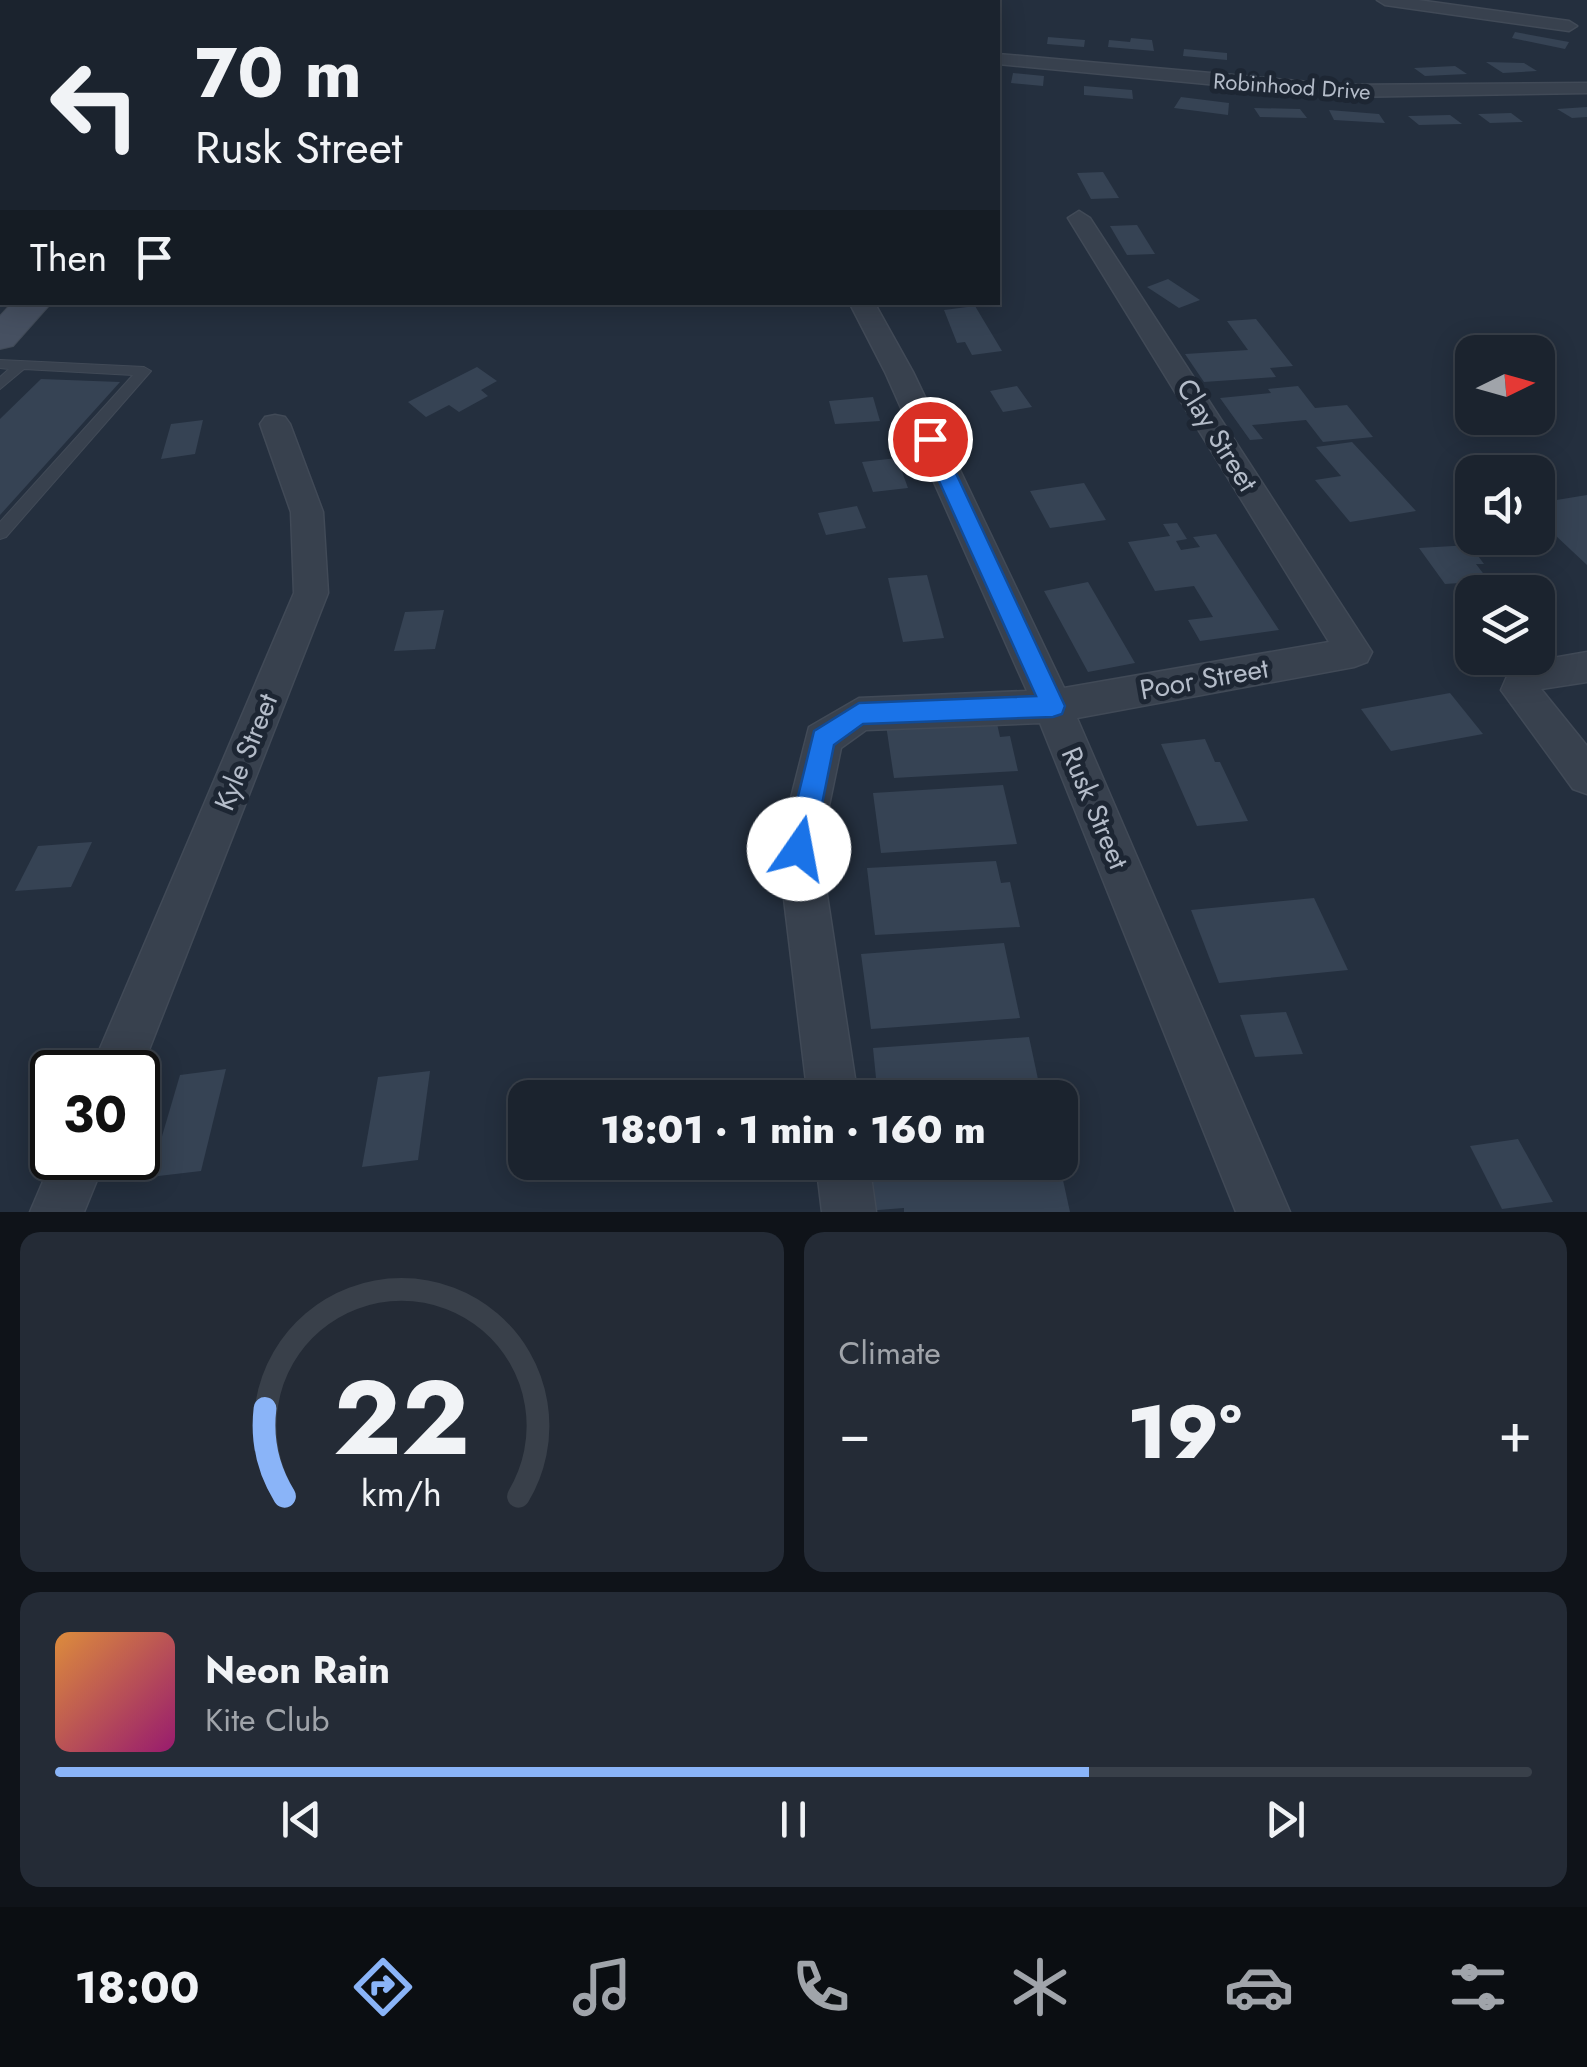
<!DOCTYPE html>
<html lang="en">
<head>
<meta charset="utf-8">
<style>
	body { margin:0; font-family:Jost,sans-serif; background:#242b36; color:#f1f3f6; height:100vh; display:flex; flex-direction:column; font-size:38px; white-space:nowrap }
	* { box-sizing:border-box; margin:0 }
	p { font-size:32px; color:#a0a4aa }
	.icon { flex:none; width:55px; height:55px; fill:none; stroke:currentColor; stroke-width:2; stroke-linecap:round; stroke-linejoin:round }
	.map { position:relative; height:1212px; overflow:hidden }
	.details { display:flex; flex-direction:column; gap:20px; padding:20px; background:#0f1319; flex:1 }
	.details>* { flex:none }
	.top-card { position:absolute; left:0px; top:0px; width:1000px; height:305px; box-shadow:0 5px 25px #0003,0 0 0 2px #39404a; background:#1b232e; color:#f1f3f6; overflow:hidden }
	.needle { width:65px; rotate:85deg }
	.fabs { position:absolute; left:1455px; top:335px; display:grid; gap:20px }
	.fabs a { display:grid; place-items:center; width:100px; height:100px; border-radius:20px; background:#1b232e; box-shadow:0 5px 25px #0003,0 0 0 2px #39404a; font-size:50px }
	.speed { position:absolute; left:30px; top:1050px; display:flex; gap:20px; font-size:50px; font-weight:700; text-align:center }
	.speed>* { display:grid; place-content:center; width:130px; height:130px; border-radius:50%; background:#1b232e; box-shadow:0 5px 25px #0003,0 0 0 2px #39404a; line-height:1 }
	.speed .limit { border:5px solid #111; border-radius:15px; background:#fff; color:#111 }
	.pin { position:absolute; display:grid; place-items:center; width:85px; height:85px; color:#fff; margin:-42px; border:5px solid #fff; border-radius:50%; box-shadow:0 2px 10px #0007 }
	.me { position:absolute; width:110px; margin:-55px; rotate:12deg; stroke-linejoin:round; filter:drop-shadow(0 0 8px #0008) }
	.turn { display:flex; align-items:center; gap:35px; height:210px; padding:0 30px; font-size:45px }
	.turn .icon { width:130px; height:130px; stroke-width:2.5 }
	.turn b { display:block; font-size:70px; line-height:85px }
	.then { display:flex; align-items:center; height:95px; padding:0 30px; background:#0003; gap:20px; font-size:38px }
	.big { font-size:75px; font-weight:800; line-height:1.1 }
	.details .tile { flex:1; display:flex; flex-direction:column; justify-content:center; gap:15px; min-width:0; padding:0 35px; border-radius:20px; background:#242b36 }
	.details .dial { align-items:center; gap:0 }
	.dial svg { height:260px; overflow:visible; fill:none; stroke:#39404a; stroke-width:7; stroke-linecap:round; text-anchor:middle }
	.dial text { fill:#f1f3f6; stroke:none }
	.song { display:flex; align-items:center; gap:30px }
	.cover { width:120px; height:120px; border-radius:15px; background:linear-gradient(135deg,hsl(30 70% 55%),hsl(320 70% 35%)) }
	.played { height:10px; border-radius:5px; background:linear-gradient(90deg,#8ab4f8 70%,#39404a 70%) }
	.keys { display:flex; justify-content:space-around; direction:ltr }
	.heat { display:flex; justify-content:space-between; align-items:center; font-size:55px; direction:ltr }
	.details .tiles { flex:1; display:grid; gap:20px; grid-template-columns:1fr 1fr }
	.tile:last-child { grid-column:span 2 }
	.trip { position:absolute; left:508px; top:1080px; width:570px; height:100px; border-radius:20px; background:#1b232e; box-shadow:0 5px 25px #0003,0 0 0 2px #39404a; font-weight:800; line-height:100px; text-align:center }
	.dock { display:flex; height:160px; justify-content:space-around; align-items:center; background:#0b0e12; color:#a0a4aa }
	.dock .icon { width:70px; height:70px }
	.dock .selected { color:#8ab4f8 }
	.dock b { font-size:45px; color:#f1f3f6 }
	.map>svg:first-child { display:block }
	.building { fill:#364354 }
	.lines { fill:none; stroke-linecap:round; stroke-linejoin:round }
	.service-casing { stroke:#414a57; stroke-width:2 }
	.minor-casing { stroke:#414a57; stroke-width:3 }
	.secondary-casing { stroke:#414a57; stroke-width:2 }
	.service { fill:#38414e; fill-rule:evenodd }
	.minor { fill:#38414e; fill-rule:evenodd }
	.secondary { fill:#465061; fill-rule:evenodd }
	.route { fill:#1a73e8; stroke:#114b97; stroke-width:2.5 }
	.labels { text-anchor:middle; dominant-baseline:central; stroke-width:10; stroke-linejoin:round; paint-order:stroke }
	.far-street-label { font-size:22px; fill:#b4bcc9; stroke:#1d2633 }
	.street-label { font-size:28px; fill:#b4bcc9; stroke:#1d2633 }
</style>
</head>
<body>
<div class="map">
<svg width="1587" height="1212" viewBox="0 0 1587 1212">
	<rect width="100%" height="100%" fill="#242f3e"/>
	<g class="building">
		<path d="M1515 32 1569 42 1565 49 1512 38Z"/>
		<path d="M1048 37 1085 40 1084 47 1047 44Z"/>
		<path d="M1131 38 1152 40 1154 51 1108 47 1109 40 1130 42Z"/>
		<path d="M1184 49 1227 53V60L1183 56Z"/>
		<path d="M1486 62 1524 63 1537 71 1503 73Z"/>
		<path d="M1455 66 1467 74 1425 76 1414 68Z"/>
		<path d="M1013 73 1044 76 1043 86 1011 83Z"/>
		<path d="M1084 86 1132 90 1133 99 1084 95Z"/>
		<path d="M1181 97 1229 103 1228 115 1174 108Z"/>
		<path d="M1587 107V117L1572 118 1557 109Z"/>
		<path d="M1254 108 1300 109 1307 118 1260 117Z"/>
		<path d="M1329 110 1379 114 1385 123 1334 120Z"/>
		<path d="M1511 113 1523 122 1490 123 1478 114Z"/>
		<path d="M1450 115 1462 124 1419 125 1408 116Z"/>
		<path d="M1103 172 1119 198 1091 199 1077 173Z"/>
		<path d="M1137 225 1155 254 1127 255 1110 226Z"/>
		<path d="M1168 279 1200 300 1179 308 1147 287Z"/>
		<path d="M975 306 1002 351 972 355 965 342 957 343 944 310Z"/>
		<path d="M1256 319 1293 366 1270 368 1276 377 1204 382 1185 354 1248 350 1227 321Z"/>
		<path d="M477 367 497 381 481 390 488 396 459 412 449 405 426 417 408 402Z"/>
		<path d="M41 379 120 382 0 515V419Z"/>
		<path d="M1017 386 1032 407 1003 412 990 391Z"/>
		<path d="M1298 386 1315 408 1347 405 1373 437 1323 442 1306 420 1252 425 1263 439 1250 440 1220 398 1271 393 1268 389Z"/>
		<path d="M873 397 880 421 835 424 829 401Z"/>
		<path d="M203 420 195 454 161 459 171 424Z"/>
		<path d="M1352 442 1416 511 1350 522 1315 480 1341 476 1316 447Z"/>
		<path d="M897 458 908 488 873 492 862 462Z"/>
		<path d="M1084 483 1106 520 1050 528 1030 491Z"/>
		<path d="M1587 495V565L1538 519V503Z"/>
		<path d="M857 506 866 528 826 535 818 513Z"/>
		<path d="M1177 523 1187 539 1176 541 1181 550 1200 547 1193 537 1216 534 1279 630 1200 641 1188 620 1213 617 1194 586 1155 591 1128 542 1170 536 1163 524Z"/>
		<path d="M1470 545 1484 564H1476L1489 581 1445 584 1419 548Z"/>
		<path d="M927 575 944 638 903 642 888 578Z"/>
		<path d="M1088 582 1135 663 1088 672 1044 591Z"/>
		<path d="M444 610 435 649 394 651 405 612Z"/>
		<path d="M1450 693 1483 734 1391 751 1361 709Z"/>
		<path d="M996 719 1000 737 1010 736 1018 771 894 778 886 725Z"/>
		<path d="M1205 739 1215 762H1220L1248 821 1197 826 1161 744Z"/>
		<path d="M1003 785 1017 844 881 853 873 793Z"/>
		<path d="M92 842 71 887 15 891 38 846Z"/>
		<path d="M996 861 1001 883 1010 882 1020 927 875 935 867 868Z"/>
		<path d="M1314 898 1348 970 1219 983 1191 910Z"/>
		<path d="M1004 943 1020 1018 871 1029 861 954Z"/>
		<path d="M1286 1012 1303 1054 1255 1057 1240 1015Z"/>
		<path d="M1029 1037 1042 1098H878L873 1048Z"/>
		<path d="M226 1069 201 1171 150 1177 180 1075Z"/>
		<path d="M430 1071 418 1160 362 1167 378 1077Z"/>
		<path d="M1518 1139 1553 1202 1502 1209 1470 1146Z"/>
		<path d="M860 1162H1059L1070 1212H904V1208L865 1211Z"/>
	</g>
	<g class="lines">
		<defs>
			<g id="service">
				<path d="M312 0H321L323 2H315Z"/>
				<path d="M2 107V113L0 114V108Z"/>
				<path d="M0 360 144 367 151 371 6 537 0 539V522L133 375 24 369 0 389V377L9 369 0 368Z"/>
			</g>
			<g id="minor">
				<path d="M629 0H645L646 2H631Z"/>
				<path d="M1377 0H1418L1569 21 1577 26 1569 31 1385 5Z"/>
				<path d="M998 54 1343 85 1587 83V93L1343 97 998 64Z"/>
				<path d="M0 126 2 127V140L0 139Z"/>
				<path d="M1079 211 1090 218 1372 652 1367 662 1354 667 1077 718 1290 1212H1236L1040 723 866 730 841 748 820 849 858 1098H808L778 849 809 727 859 698 1027 691 885 372 849 302H874L913 372 1064 688 1329 642 1068 218Z"/>
				<path d="M275 415 285 417 290 424 323 512 328 593 138 1078V1072H90L294 593 291 512 260 424 265 417Z"/>
				<path d="M1587 652V682L1541 689 1587 746V794L1573 789 1501 690 1512 665Z"/>
				<path d="M53 1158H106L84 1212H30Z"/>
				<path d="M816 1162H869L876 1212H822Z"/>
			</g>
			<path id="secondary" d="M13 302H52L13 346 0 349V316Z"/>
		</defs>
		<use href="#service" class="service-casing"/>
		<use href="#minor" class="minor-casing"/>
		<use href="#secondary" class="secondary-casing"/>
		<use href="#service" class="service"/>
		<use href="#minor" class="minor"/>
		<use href="#secondary" class="secondary"/>
	</g>
	<path class="route" d="M930 433 940 439 1065 706 1062 714 1053 717 863 724 834 745 813 849 809 858 799 862 789 858 785 849 814 731 859 703 1036 696 920 439Z"/>
	<g class="labels">
		<g class="far-street-label">
			<text transform="translate(1292 86) rotate(4)">Robinhood Drive</text>
		</g>
		<g class="street-label">
			<text transform="translate(1217 435) rotate(58)">Clay Street</text>
			<text transform="translate(1204 679) rotate(-10)">Poor Street</text>
			<text transform="translate(246 752) rotate(-68)">Kyle Street</text>
			<text transform="translate(1095 808) rotate(67)">Rusk Street</text>
		</g>
	</g>
</svg>
<div class="fabs">
<a><svg class="needle" viewBox="-14 -14 28 28"><path d="M0-13l5 13h-10z" fill="#e53935"/><path d="M0 13l5-13h-10z" fill="#a0a4aa"/></svg></a>
<a><svg class="icon" aria-label="sound" viewBox="0 0 24 24"><path d="M4 9h4l5-4v14l-5-4H4zM17 9q2 3 0 6"/></svg></a>
<a><svg class="icon" aria-label="layers" viewBox="0 0 24 24"><path d="M12 4l9 5-9 5-9-5zM3 14l9 5 9-5"/></svg></a>
</div>
<div class="speed"><div class="limit">30</div></div>
<div class="pin" style="left:930px;top:439px;background:#d93025"><svg class="icon" aria-label="arrive" viewBox="0 0 24 24"><path d="M6 21V4h12l-3 4 3 4H6"/></svg></div>
<svg class="me" style="left:799px;top:849px" viewBox="-20 -20 40 40"><circle r="19" fill="#fff"/><path d="M0-13L10 11 0 6-10 11z" fill="#1a73e8"/></svg>
<div class="trip">18:01 · 1 min · 160 m</div>
<div class="top-card">
<div class="turn"><svg class="icon" aria-label="left" viewBox="0 0 24 24"><path d="M17 20v-9H6M10 6l-5 5 5 5"/></svg><div><b>70 m</b>Rusk Street</div></div>
<div class="then">Then<svg class="icon" aria-label="arrive" viewBox="0 0 24 24"><path d="M6 21V4h12l-3 4 3 4H6"/></svg></div>
</div>
</div>
<section class="details">
<div class="tiles">
<div class="tile dial"><svg viewBox="0 0 100 80">
<path d="M14 69A42 42 0 1 1 86 69"/>
<path d="M14 69A42 42 0 0 1 8 42" stroke="#8ab4f8"/>
<text x="50" y="56" font-size="32" font-weight="700">22</text>
<text x="50" y="72" font-size="11">km/h</text>
</svg></div>
<div class="tile"><p>Climate</p>
<div class="heat"><a>−</a><b class="big">19°</b><a>+</a></div>
</div>
<div class="tile">
<div class="song"><i class="cover"></i><div><b>Neon Rain</b><p>Kite Club</p></div></div>
<div class="played"></div>
<div class="keys"><svg class="icon" aria-label="previous" viewBox="0 0 24 24"><path d="M18 5L8 12l10 7zM5 5v14"/></svg><svg class="icon" aria-label="pause" viewBox="0 0 24 24"><path d="M8 5v14M16 5v14"/></svg><svg class="icon" aria-label="next" viewBox="0 0 24 24"><path d="M6 5l10 7-10 7zM19 5v14"/></svg></div>
</div>
</div>
</section>
<nav class="dock">
<b>18:00</b>
<svg class="icon selected" aria-label="directions" viewBox="0 0 24 24"><path d="M12 3l9 9-9 9-9-9zM9 14v-3h6M13 9l2 2-2 2"/></svg>
<svg class="icon" aria-label="music" viewBox="0 0 24 24"><path d="M9 18V5l10-2v13"/><circle cx="6" cy="18" r="3"/><circle cx="16" cy="16" r="3"/></svg>
<svg class="icon" aria-label="phone" viewBox="0 0 24 24"><path d="M5 4h4l2 5-3 2q2 4 5 5l2-3 5 2v4C11 20 4 13 5 4z"/></svg>
<svg class="icon" aria-label="climate" viewBox="0 0 24 24"><path d="M12 3v18M4 7l16 10M4 17L20 7"/></svg>
<svg class="icon" aria-label="car" viewBox="0 0 24 24"><path d="M5 17H2v-5l4-1 3-4h7l3 4 3 1v5h-3M9 17h6M6 11h13"/><circle cx="7" cy="17" r="2"/><circle cx="17" cy="17" r="2"/></svg>
<svg class="icon" aria-label="filters" viewBox="0 0 24 24"><path d="M4 7h16M4 17h16"/><circle cx="9" cy="7" r="2"/><circle cx="15" cy="17" r="2"/></svg>
</nav>
</body>
</html>
